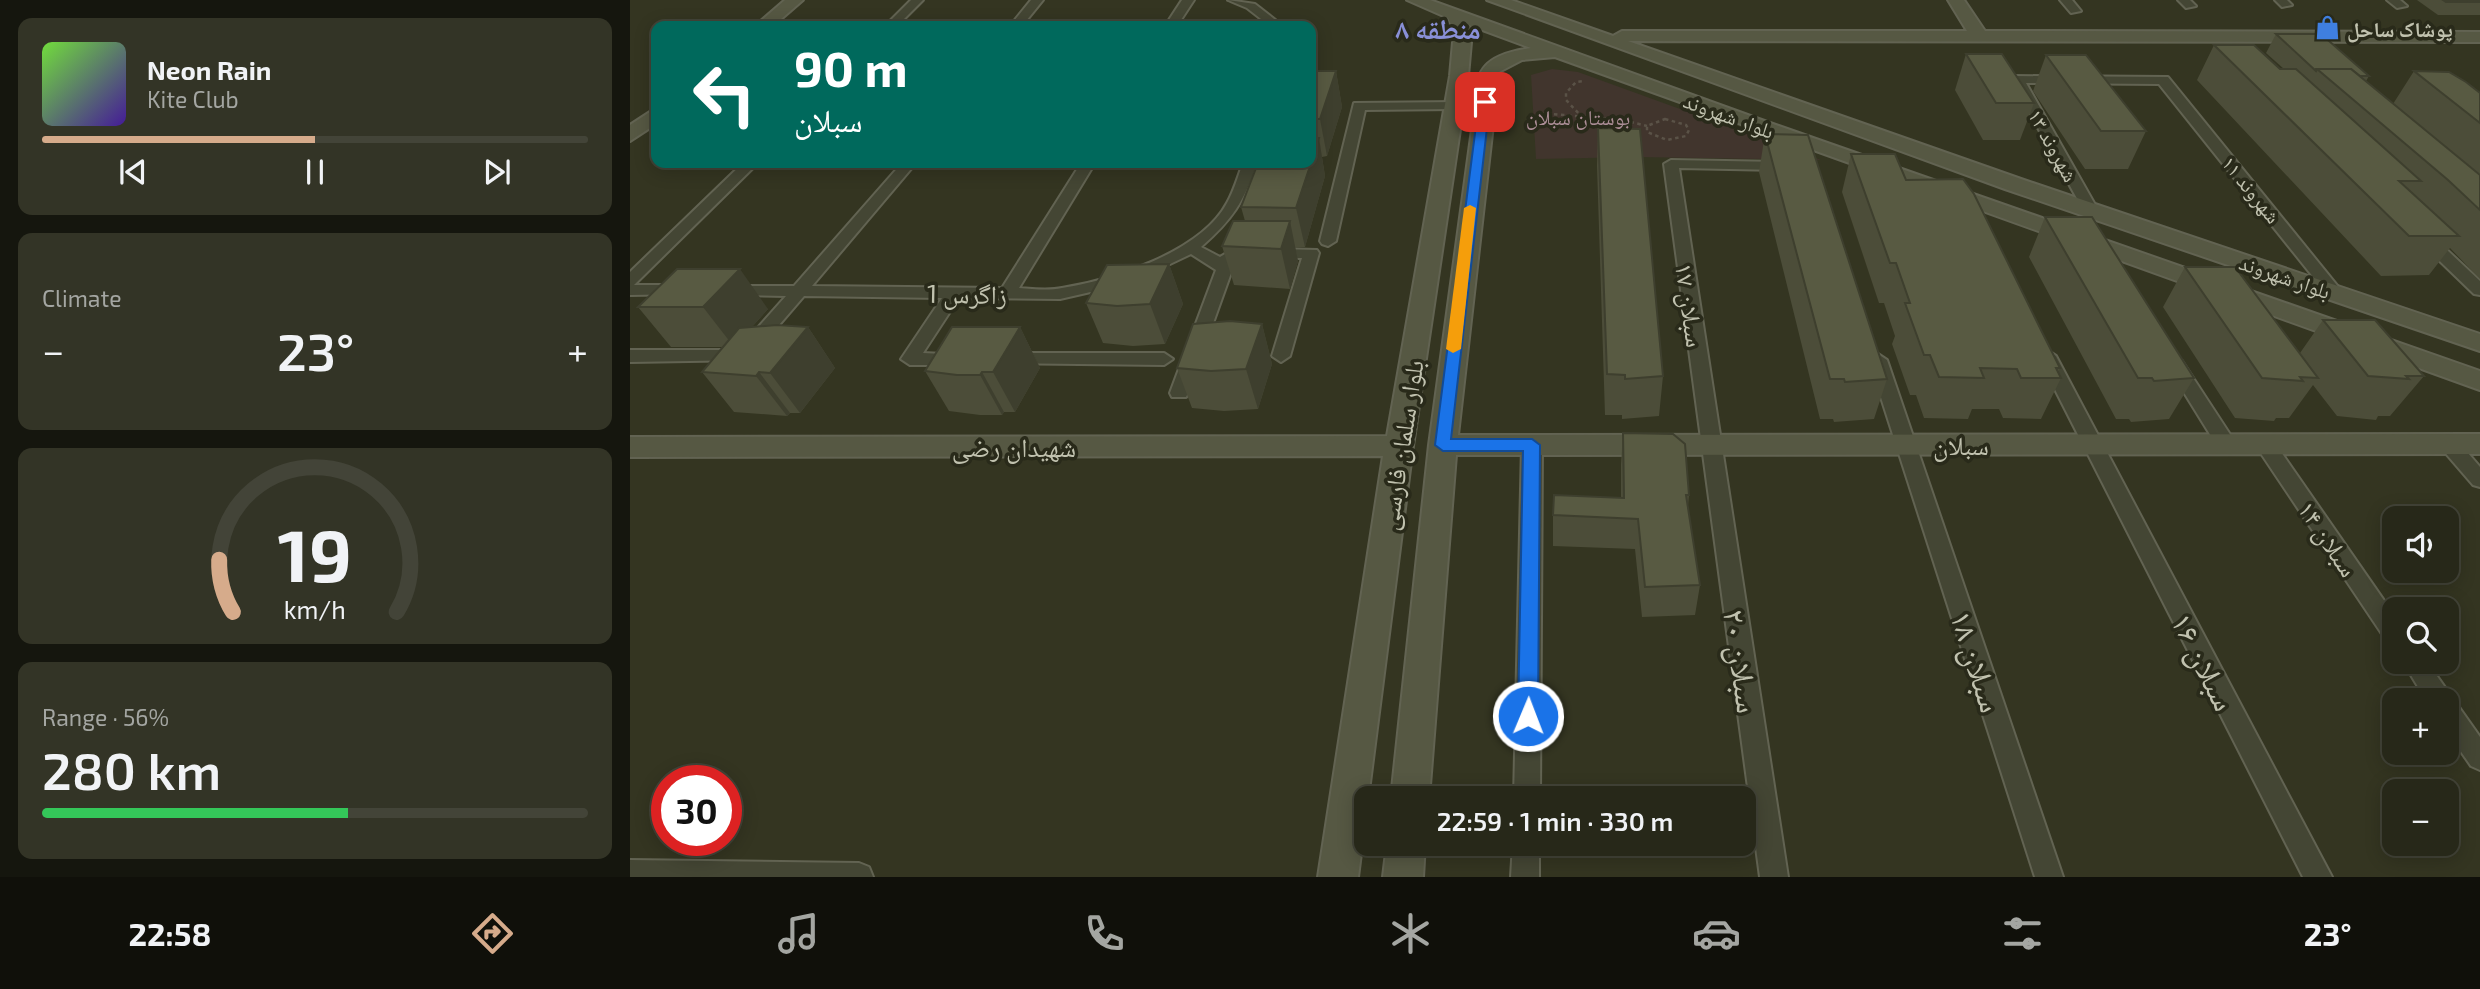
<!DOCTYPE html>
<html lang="en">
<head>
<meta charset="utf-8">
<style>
	body { margin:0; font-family:"Exo 2","Noto Naskh Arabic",sans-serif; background:#333426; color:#f1f3f6; height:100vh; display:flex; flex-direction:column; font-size:26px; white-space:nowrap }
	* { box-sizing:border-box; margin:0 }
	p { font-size:23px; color:#a4a6a2 }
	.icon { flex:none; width:38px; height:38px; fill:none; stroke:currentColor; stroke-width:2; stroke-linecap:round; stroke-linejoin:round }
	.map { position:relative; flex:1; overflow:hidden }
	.details { display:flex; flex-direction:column; gap:18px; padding:18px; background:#15160e; width:630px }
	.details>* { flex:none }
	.banner { position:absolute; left:21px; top:21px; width:665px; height:147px; border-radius:14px; box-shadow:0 4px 18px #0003,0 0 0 2px #434438; background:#00695c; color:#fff; overflow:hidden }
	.controls { position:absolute; left:1752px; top:506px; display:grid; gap:14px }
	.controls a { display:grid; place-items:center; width:77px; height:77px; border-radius:14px; background:#272819; box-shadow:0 4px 18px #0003,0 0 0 2px #434438; font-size:35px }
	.speed { position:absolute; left:21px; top:765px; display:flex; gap:14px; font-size:35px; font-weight:700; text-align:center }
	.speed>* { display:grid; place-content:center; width:91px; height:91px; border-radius:50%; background:#272819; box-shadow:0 4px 18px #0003,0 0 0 2px #434438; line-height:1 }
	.speed .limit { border:10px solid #d22; background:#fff; color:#111 }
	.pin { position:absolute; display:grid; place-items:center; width:60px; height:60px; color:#fff; margin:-30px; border-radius:14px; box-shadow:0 4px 10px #0006 }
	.me { position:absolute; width:77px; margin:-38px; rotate:1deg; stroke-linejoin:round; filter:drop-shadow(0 0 5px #0008) }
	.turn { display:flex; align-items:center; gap:24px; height:147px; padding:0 28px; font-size:32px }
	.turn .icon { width:91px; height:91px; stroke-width:2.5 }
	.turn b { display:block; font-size:49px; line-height:60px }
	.big { font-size:52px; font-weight:600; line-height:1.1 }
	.details .tile { flex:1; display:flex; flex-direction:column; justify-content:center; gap:10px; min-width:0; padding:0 24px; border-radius:14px; background:#333426 }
	.details .dial { align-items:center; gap:0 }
	.dial svg { height:182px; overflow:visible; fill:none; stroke:#434438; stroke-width:7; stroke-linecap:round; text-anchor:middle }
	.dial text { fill:#f1f3f6; stroke:none }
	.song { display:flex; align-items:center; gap:21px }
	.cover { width:84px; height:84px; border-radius:10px; background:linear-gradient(135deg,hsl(100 70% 55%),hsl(260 70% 35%)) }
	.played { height:7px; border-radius:4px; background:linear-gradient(90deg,#d6ab8b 50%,#434438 50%) }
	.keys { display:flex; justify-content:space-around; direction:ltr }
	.heat { display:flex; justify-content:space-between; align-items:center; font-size:38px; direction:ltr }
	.charge { height:10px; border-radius:5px; background:linear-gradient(90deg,#34c759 56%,#434438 0) }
	.trip { position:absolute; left:724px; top:786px; width:402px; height:70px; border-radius:14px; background:#272819; box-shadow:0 4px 18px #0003,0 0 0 2px #434438; font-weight:600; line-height:70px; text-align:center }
	.menu { display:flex; height:112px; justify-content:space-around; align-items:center; background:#10100a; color:#a4a6a2 }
	.menu .icon { width:49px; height:49px }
	.menu .active { color:#d6ab8b }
	.menu b { font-size:32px; color:#f1f3f6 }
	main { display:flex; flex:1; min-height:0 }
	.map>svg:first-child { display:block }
	.green { fill:#41352d }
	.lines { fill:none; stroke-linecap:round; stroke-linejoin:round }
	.street-casing { stroke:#626352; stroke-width:4 }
	.secondary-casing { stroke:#626352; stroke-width:4 }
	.path { stroke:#5a5247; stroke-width:2.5; stroke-dasharray:3.5 3.5; stroke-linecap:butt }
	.street { fill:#444634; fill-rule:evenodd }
	.secondary { fill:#565843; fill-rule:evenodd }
	.wall { fill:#4c4d39 }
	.shaded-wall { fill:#3e3f2e }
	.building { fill:#585a42; stroke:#3e3f2e; stroke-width:2 }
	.route { fill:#1a73e8; stroke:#114b97; stroke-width:2 }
	.slow { fill:#f59e0b }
	.labels { text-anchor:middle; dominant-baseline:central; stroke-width:7; stroke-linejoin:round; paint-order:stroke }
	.far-poi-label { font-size:21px; font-weight:bold; fill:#c1c2af; stroke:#292a1a; text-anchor:start }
	.far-street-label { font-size:21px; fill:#c1c2af; stroke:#292a1a }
	.far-park-label { font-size:21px; fill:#ac8e97; stroke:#292a1a }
	.street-label { font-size:26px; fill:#c1c2af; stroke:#292a1a }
	.far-district-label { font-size:28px; font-weight:bold; fill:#8990d7; stroke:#292a1a }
	.near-street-label { font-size:32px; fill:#c1c2af; stroke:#292a1a }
</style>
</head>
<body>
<main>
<section class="details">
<div class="tile">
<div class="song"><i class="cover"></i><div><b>Neon Rain</b><p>Kite Club</p></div></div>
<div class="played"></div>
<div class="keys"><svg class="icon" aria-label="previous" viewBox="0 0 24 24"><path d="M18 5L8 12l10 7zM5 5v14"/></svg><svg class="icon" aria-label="pause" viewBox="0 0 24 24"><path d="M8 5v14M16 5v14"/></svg><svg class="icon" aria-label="next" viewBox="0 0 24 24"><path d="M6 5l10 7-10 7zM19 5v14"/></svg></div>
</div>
<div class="tile"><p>Climate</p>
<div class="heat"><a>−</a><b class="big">23°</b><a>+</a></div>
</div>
<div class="tile dial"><svg viewBox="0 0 100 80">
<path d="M14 69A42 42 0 1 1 86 69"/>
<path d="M14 69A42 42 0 0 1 8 46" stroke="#d6ab8b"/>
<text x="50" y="56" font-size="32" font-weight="700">19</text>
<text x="50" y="72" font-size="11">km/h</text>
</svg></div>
<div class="tile"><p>Range · 56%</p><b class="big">280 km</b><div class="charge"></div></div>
</section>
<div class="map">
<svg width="1850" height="877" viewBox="0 0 1850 877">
	<rect width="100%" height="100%" fill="#343521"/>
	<path class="green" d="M922 69 948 72 1191 160 1006 157 906 159 901 75Z"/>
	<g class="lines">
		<defs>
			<g id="street">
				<path d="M281 0H293L267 26H255Z"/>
				<path d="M401 0H413L392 26H380Z"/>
				<path d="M552 0H564L547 26H535Z"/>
				<path d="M598 0 625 4 653 26H640L617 8Z"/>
				<path d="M1430 0H1442L1451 11 1441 13Z"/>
				<path d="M1548 0H1560L1566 6 1556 8Z"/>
				<path d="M1645 0H1657L1662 5 1652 7Z"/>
				<path d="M1757 0H1770L1777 6 1767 8Z"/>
				<path d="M1383 76 1538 77 1714 294 1712 298H1700L1529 84 1396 83 1468 210 1460 215 1455 213 1381 79Z"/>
				<path d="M829 102V108L824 109 735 110 706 241 698 246 692 244 690 241 724 103Z"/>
				<path d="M1041 160 1154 162 1161 166 1154 170 1049 168 1158 877H1130L1034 164Z"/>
				<path d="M113 163H128L4 285H52L60 290 58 294 0 295V272Z"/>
				<path d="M272 163H286L182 286 372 288 451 163H465L389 288C403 289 418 291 432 288 483 280 571 252 597 203 604 191 608 176 613 163H627C614 202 602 220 571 247L590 257 605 248 687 250 689 253 660 356 651 362 642 356 672 258H609L600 265 602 270 558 393 556 397H542L540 393 586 270 561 254 500 283 430 299 329 298 293 353 335 355 338 359 335 363 329 365H280L271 359 312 298 174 296 119 360 0 362V350H108L156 296 99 295 93 294 91 290 93 286H164Z"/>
				<path d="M1795 233 1801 235 1850 281V295L1844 294 1789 241V235Z"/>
				<path d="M1417 350 1426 356 1702 877H1673L1408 356Z"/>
				<path d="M380 353H534L543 359 534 365 374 363 371 359Z"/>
				<path d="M1248 354 1257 360 1433 877H1405L1239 360Z"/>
				<path d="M1546 359 1552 361 1603 439 1606 444 1603 449H1589L1537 365Z"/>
				<path d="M1635 437 1642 439 1764 615V643L1756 640 1628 449 1625 444 1628 439Z"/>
				<path d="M1819 437 1826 439 1850 467V487L1843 485 1812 449 1809 444 1812 439Z"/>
				<path d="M902 438 912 445 910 798H884L892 445Z"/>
				<path d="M1773 662H1797L1850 737V770L1841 766 1816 730V700H1796Z"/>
				<path d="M883 844H909V877H881Z"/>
				<path d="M0 860 229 863 239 867 243 877H0Z"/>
			</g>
			<g id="secondary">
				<path d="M155 0H173L143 26H125Z"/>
				<path d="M777 0H800L1126 118 1850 371V390L925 57 892 60 869 72 828 435 1850 434V454L826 455 799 798H761L799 445 849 78C854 57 881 51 901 48L839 25 842 31 838 76 783 446 728 877H688L753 456 0 457V437L757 436 820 76 824 31 818 18Z"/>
				<path d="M857 0H881L983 36 992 31H1337L1318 0H1334L1355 31 1850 32V42L998 41 1391 179 1850 334V351L1375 189Z"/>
				<path d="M26 108V124L0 141V125Z"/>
				<path d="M757 844H795L793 877H753Z"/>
			</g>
		</defs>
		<use href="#street" class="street-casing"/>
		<use href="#secondary" class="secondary-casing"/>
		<g class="path">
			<path d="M910 113 993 120 1017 126"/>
			<path d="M953 118 936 100V93L946 82 954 81"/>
			<path d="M1035 119 1056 125 1059 130 1056 136 1037 140 1017 132V126Z"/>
		</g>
		<use href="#street" class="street"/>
		<use href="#secondary" class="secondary"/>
	</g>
	<g class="wall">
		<path d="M1787 0H1850V15H1808Z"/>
		<path d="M1646 34 1739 76 1736 81 1763 104 1784 71 1850 93V279L1820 248 1799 275 1751 276 1567 80 1584 45 1650 69H1654L1636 53Z"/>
		<path d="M1336 54 1404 103 1390 140H1353L1325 90Z"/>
		<path d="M1416 55 1516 131 1498 169H1455L1403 91Z"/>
		<path d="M681 71H706L712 107 697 156 692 157 695 176 675 247H665L668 261 660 289 604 285 592 246 615 221 611 207 681 163Z"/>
		<path d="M968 128 1033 376 1029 416 992 419V415H975L967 166Z"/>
		<path d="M1135 134 1257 379 1244 419 1204 422 1203 419H1190L1129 172Z"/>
		<path d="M1221 154 1276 180 1430 368 1428 373 1431 378 1411 419 1373 418 1369 409H1342L1338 419 1294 418 1286 395H1280L1262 344 1265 336 1254 303H1249L1212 192Z"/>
		<path d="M1415 217 1564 378 1539 419 1501 422 1499 419H1486L1399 257Z"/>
		<path d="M539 264 553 304 535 344 503 346 473 343 456 303Z"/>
		<path d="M1555 267 1670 353 1693 320 1794 376 1760 416H1748L1746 420 1707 416 1683 385 1659 418H1646L1644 421 1605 418 1533 307Z"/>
		<path d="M47 269 138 309 122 327H178L205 368 170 413H160L157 416 104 412 72 372 92 347H41L8 307Z"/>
		<path d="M632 324 642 364 628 409 594 411 562 408 547 368Z"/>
		<path d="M390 327 410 368 385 412H374L372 415H350L319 411 295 371Z"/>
		<path d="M993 433 1059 495 1058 506 1070 585 1065 615 1012 617 1005 549 923 546V515L991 498V464Z"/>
	</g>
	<g class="shaded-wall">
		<path d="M706 71 712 107 697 156 690 119Z"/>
		<path d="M686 132 688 140 689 138 695 176 675 247 666 208Z"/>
		<path d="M660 221 668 261 660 289 651 249Z"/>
		<path d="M539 264 553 304 535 344 520 304Z"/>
		<path d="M110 269 138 309 104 347 73 307Z"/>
		<path d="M632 324 642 364 628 409 616 369Z"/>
		<path d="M178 327 205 368 170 413 140 373Z"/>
		<path d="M390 327 410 368 385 412 363 372Z"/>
		<path d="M129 372 160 413 157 416 126 376Z"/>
		<path d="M352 372 374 412 372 415 350 375Z"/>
	</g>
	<g class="building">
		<path d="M1813 0H1850V2H1816Z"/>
		<path d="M1646 34H1691L1739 76H1730L1721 69H1687L1686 71Z"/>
		<path d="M1584 45H1624L1650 69H1666L1791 181H1769L1829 236H1779Z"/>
		<path d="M1336 54H1372L1404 103H1366Z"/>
		<path d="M1416 55H1456L1516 131H1471Z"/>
		<path d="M1687 69H1721L1850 175V210L1818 180Z"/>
		<path d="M681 71H706L690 119H681Z"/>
		<path d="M1784 71 1819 72 1836 82 1850 93V123Z"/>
		<path d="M968 128 1010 129 1033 376 995 379V375L977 374Z"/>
		<path d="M681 132H686L684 138H689L681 162Z"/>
		<path d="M1135 134 1178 135 1257 379 1215 382 1214 379H1200Z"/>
		<path d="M1221 154H1265L1276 180 1333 179 1344 194 1410 328 1430 368H1426L1431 378H1391L1387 369 1350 368 1354 378 1309 377 1300 355H1294L1275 303H1280L1266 263H1260Z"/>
		<path d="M628 163H681L666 208 611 207Z"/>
		<path d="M1415 217H1462L1564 378 1524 381 1522 378H1508Z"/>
		<path d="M603 221H660L651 249 592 246Z"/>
		<path d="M539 264 520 304 487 306 456 303 477 265Z"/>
		<path d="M1555 267H1605L1688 378 1670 377 1673 381 1632 378Z"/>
		<path d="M47 269H110L73 307H8Z"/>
		<path d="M1693 320H1745L1794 376H1776L1779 379 1738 376Z"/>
		<path d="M600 321 632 324 616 369 581 371 547 368 563 324Z"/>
		<path d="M147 325 178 327 140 373 129 372 126 376 72 372 109 328Z"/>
		<path d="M322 327H390L363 372H352L350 375H327L295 371Z"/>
		<path d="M993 433 1043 434 1055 444 1059 495H1056L1070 585 1015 587 1008 519 923 515 924 495 994 498Z"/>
	</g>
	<path class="route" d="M855 99 860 102 821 439H902L910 445 908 716 905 723 898 726 891 723 888 716 893 451H813L805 445 849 102Z"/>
	<path class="slow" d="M840 205 846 208 831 349 823 353 816 349 834 208Z"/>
	<defs>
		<symbol id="shop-bare" viewBox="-9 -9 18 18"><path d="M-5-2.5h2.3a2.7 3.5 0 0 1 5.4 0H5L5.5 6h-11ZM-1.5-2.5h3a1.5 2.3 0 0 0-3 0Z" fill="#3f7fe0" stroke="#292a1a" stroke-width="2.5" paint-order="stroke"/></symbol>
	</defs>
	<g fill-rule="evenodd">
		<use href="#shop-bare" x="1680" y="10" width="35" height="35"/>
	</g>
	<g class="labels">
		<g class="far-poi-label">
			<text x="1717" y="28">پوشاک ساحل</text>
		</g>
		<g class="far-street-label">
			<text transform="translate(1099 115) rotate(20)">بلوار شهروند</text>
			<text transform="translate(1424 145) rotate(61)">شهروند ۱۳</text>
			<text transform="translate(1622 189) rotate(51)">شهروند ۱۱</text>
			<text transform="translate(1655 276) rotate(19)">بلوار شهروند</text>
		</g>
		<g class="far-park-label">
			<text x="948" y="116">بوستان سبلان</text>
		</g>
		<g class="street-label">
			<text transform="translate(337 293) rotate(1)">زاگرس 1</text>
			<text transform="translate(1061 305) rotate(82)">سبلان ۱۷</text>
			<text x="1331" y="444">سبلان</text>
			<text transform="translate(770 445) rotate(-81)">بلوار سلمان فارسی</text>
			<text x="384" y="446">شهیدان رضی</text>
			<text transform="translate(1699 538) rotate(56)">سبلان ۱۴</text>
		</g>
		<g class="far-district-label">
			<text x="808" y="28">منطقه ۸</text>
		</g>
		<g class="near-street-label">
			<text transform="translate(1113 661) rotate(82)">سبلان ۲۰</text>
			<text transform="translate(1348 661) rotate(72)">سبلان ۱۸</text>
			<text transform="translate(1575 661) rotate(63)">سبلان ۱۶</text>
		</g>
	</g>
</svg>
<div class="controls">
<a><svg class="icon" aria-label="sound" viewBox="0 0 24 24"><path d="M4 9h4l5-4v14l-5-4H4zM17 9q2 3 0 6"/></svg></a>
<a><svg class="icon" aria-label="search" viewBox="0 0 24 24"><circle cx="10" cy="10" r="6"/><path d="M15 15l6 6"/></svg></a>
<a>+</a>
<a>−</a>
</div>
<div class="speed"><div class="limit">30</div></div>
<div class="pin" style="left:855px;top:102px;background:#d93025"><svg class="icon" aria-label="arrive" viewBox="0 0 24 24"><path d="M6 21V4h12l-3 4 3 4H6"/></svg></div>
<svg class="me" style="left:898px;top:716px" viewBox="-20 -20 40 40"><circle r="17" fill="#1a73e8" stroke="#fff" stroke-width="3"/><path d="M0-11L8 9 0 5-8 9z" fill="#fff"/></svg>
<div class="trip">22:59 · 1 min · 330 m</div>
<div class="banner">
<div class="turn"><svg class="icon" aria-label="left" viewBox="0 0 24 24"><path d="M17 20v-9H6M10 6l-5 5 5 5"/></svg><div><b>90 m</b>سبلان</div></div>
</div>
</div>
</main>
<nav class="menu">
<b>22:58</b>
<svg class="icon active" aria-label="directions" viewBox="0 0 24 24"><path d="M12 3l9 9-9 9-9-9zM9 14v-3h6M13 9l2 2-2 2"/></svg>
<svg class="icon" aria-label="music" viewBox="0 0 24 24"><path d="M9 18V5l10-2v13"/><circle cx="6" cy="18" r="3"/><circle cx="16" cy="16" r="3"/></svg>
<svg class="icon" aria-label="phone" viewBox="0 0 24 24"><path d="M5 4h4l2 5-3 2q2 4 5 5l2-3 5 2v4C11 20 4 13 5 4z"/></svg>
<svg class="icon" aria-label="climate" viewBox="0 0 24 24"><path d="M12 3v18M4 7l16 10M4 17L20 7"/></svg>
<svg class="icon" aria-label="car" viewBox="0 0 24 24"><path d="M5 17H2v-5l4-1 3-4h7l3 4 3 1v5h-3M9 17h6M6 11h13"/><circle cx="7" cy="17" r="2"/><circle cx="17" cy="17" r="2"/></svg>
<svg class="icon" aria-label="filters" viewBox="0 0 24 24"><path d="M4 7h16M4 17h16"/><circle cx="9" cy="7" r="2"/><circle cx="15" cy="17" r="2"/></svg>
<b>23°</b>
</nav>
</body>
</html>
